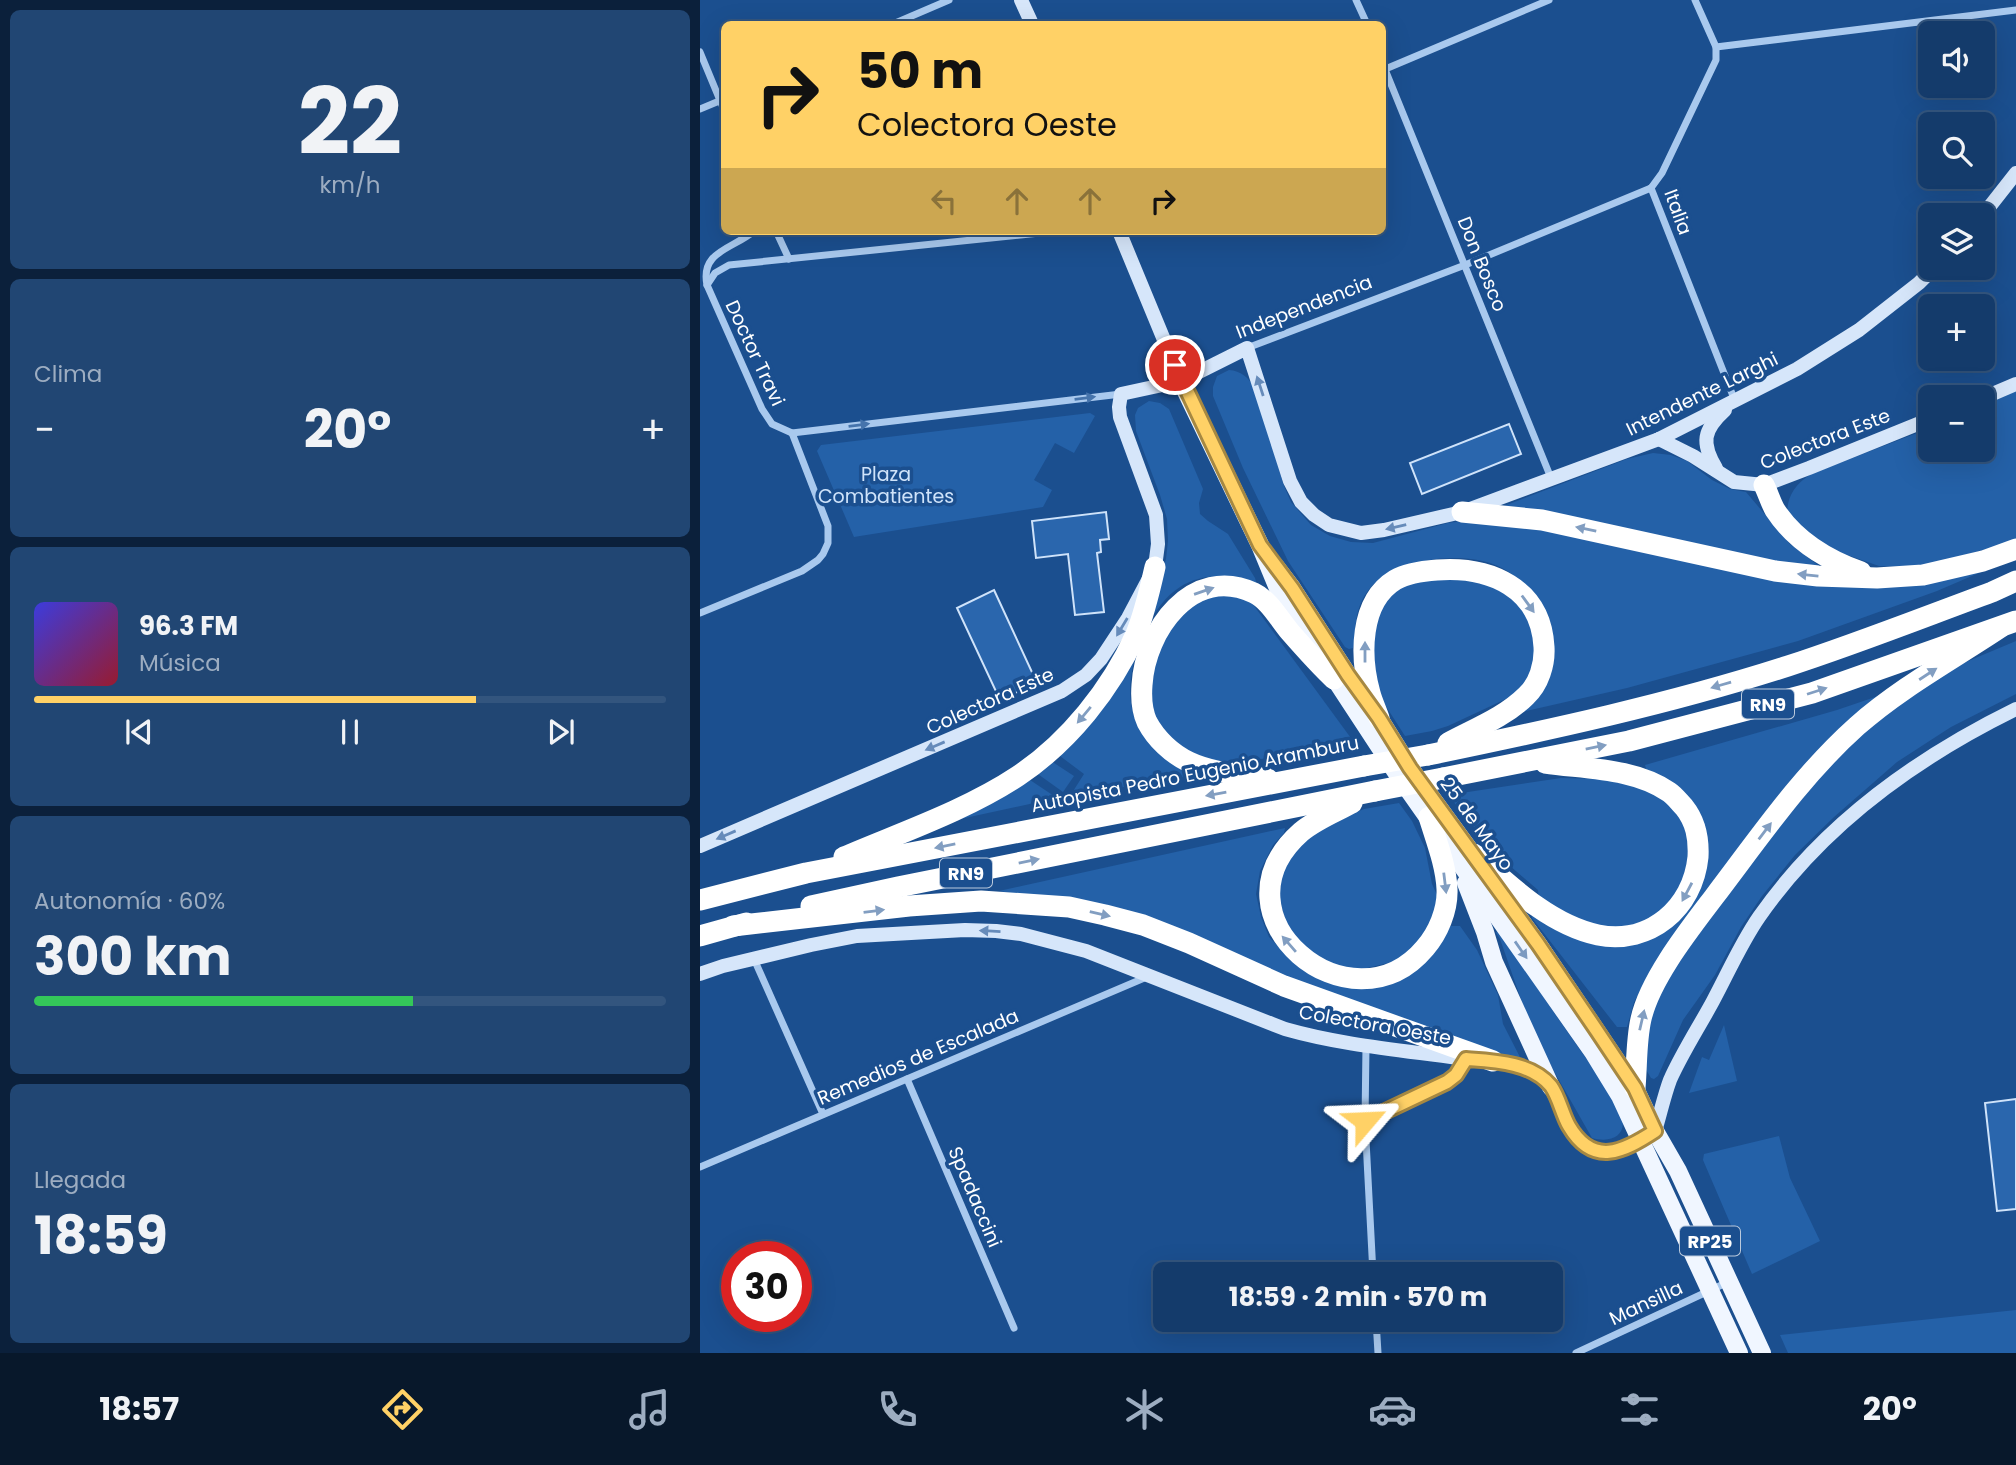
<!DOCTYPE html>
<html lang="es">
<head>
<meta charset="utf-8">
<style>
	body { margin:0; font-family:Poppins,sans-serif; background:#214673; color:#f1f3f6; height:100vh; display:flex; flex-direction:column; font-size:26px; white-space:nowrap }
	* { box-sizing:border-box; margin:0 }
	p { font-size:23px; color:#9dadc1 }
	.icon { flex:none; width:38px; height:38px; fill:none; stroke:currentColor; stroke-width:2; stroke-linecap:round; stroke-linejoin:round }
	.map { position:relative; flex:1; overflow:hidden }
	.side { display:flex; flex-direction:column; gap:10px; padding:10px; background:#0b203b; width:700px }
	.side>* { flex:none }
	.banner { position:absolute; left:21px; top:21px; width:665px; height:214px; border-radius:10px; box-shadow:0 7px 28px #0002,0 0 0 2px #33557e; background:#ffd166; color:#111; overflow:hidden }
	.controls { position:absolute; left:1218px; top:21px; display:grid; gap:14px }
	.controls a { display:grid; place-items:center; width:77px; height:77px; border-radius:10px; background:#143b6b; box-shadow:0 7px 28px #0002,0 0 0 2px #33557e; font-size:35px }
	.speed { position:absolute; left:21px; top:1241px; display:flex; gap:14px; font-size:35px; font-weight:700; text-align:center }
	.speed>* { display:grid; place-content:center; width:91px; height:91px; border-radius:50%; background:#143b6b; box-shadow:0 7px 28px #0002,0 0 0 2px #33557e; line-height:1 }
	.speed .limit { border:10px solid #d22; background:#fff; color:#111 }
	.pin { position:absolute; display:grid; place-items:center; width:60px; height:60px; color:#fff; margin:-30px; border:4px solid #fff; border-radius:50%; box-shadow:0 2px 7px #0007 }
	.me { position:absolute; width:77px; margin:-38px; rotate:64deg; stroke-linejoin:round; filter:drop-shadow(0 0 5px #0008) }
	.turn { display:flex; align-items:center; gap:24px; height:147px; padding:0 21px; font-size:32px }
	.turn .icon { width:91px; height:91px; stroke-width:2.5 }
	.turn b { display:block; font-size:49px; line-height:60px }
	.lanes { display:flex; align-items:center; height:66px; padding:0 21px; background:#0003; justify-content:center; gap:35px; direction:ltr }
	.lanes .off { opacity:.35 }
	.big { font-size:52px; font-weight:700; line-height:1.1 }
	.side .widget { flex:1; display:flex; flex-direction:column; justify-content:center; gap:10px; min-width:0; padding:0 24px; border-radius:10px; background:#214673 }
	.side .dial { align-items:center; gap:0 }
	.dial b { font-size:91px; line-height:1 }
	.song { display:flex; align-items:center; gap:21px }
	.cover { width:84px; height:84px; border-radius:10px; background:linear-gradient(135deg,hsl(240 70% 55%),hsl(350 70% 35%)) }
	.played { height:7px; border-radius:4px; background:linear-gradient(90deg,#ffd166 70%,#33557e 70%) }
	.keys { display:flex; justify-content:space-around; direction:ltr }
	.heat { display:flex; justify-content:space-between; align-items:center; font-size:38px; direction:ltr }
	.charge { height:10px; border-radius:5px; background:linear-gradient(90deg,#34c759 60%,#33557e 0) }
	.trip { position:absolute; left:453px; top:1262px; width:410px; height:70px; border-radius:10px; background:#143b6b; box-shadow:0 7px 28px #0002,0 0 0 2px #33557e; font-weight:700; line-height:70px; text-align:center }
	.dock { display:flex; height:112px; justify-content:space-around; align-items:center; background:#08182b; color:#9dadc1 }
	.dock .icon { width:49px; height:49px }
	.dock .current { color:#ffd166 }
	.dock b { font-size:32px; color:#f1f3f6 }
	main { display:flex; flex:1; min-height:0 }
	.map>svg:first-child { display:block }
	.green { fill:#2461a8 }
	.building { fill:#2a66ad; stroke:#cfe3fa; stroke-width:2 }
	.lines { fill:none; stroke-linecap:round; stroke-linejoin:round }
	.street { stroke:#a9c9ee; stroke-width:7 }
	.secondary { stroke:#d6e6fa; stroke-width:14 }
	.primary { stroke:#f0f6ff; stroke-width:18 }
	.highway { stroke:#fff; stroke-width:21 }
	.highway-bridge { stroke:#fff; stroke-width:21 }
	.oneway { fill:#668bba }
	.oneway2 { fill:#4674ac }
	.oneway3 { fill:#829ec1 }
	.oneway4 { fill:#7b9ac1 }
	.route-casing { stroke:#a68842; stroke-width:18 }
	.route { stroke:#ffd166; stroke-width:12 }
	.labels { text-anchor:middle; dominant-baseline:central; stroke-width:7; stroke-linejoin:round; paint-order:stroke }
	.shield { fill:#1b4f8f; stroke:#bbcadd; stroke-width:2 }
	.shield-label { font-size:18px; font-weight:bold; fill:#fff }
	.street-label { font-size:19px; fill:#fff; stroke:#1b4f8f }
	.park-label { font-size:19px; fill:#cfe3fa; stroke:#1b4f8f }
</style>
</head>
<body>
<main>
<section class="side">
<div class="widget dial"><b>22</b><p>km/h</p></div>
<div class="widget"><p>Clima</p>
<div class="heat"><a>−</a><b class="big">20°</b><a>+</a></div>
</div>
<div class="widget">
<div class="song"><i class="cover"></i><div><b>96.3 FM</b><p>Música</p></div></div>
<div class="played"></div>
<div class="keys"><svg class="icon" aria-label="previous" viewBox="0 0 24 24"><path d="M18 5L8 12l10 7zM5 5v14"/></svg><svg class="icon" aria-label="pause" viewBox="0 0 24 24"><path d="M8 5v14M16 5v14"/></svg><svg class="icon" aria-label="next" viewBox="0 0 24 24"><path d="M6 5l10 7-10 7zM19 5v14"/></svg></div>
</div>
<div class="widget"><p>Autonomía · 60%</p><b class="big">300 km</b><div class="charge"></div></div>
<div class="widget"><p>Llegada</p><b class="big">18:59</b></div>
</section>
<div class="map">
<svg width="1316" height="1353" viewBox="0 0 1316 1353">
	<rect width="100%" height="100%" fill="#1b4f8f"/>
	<g class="green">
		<path d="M529 370C541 371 548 377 554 387L584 486 591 502 611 525 630 536 651 542 673 543 748 523 763 521 834 525 1078 579 1316 557 1237 591 1098 641 927 688 822 712 845 672C841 657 825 587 818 580 787 545 694 554 667 592 661 600 657 612 656 622 654 630 656 639 653 648L649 649 645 647 588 561 543 468 513 396V387L517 376Z"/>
		<path d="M1316 389V541L1220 567 1179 566 1124 547 1087 520C1086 498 1093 486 1111 474L1230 428V450H1283V404Z"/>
		<path d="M449 401 460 403 469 409 503 489 499 503 500 514 508 521 528 534 555 578 557 585C532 575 504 572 480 587 444 609 415 689 439 726 443 731 450 736 455 740 469 752 482 764 496 775L370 796 384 774 356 753 452 605 466 559 468 541 467 519 460 495 436 431 435 415 438 408Z"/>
		<path d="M390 413 395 416 374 453 355 443 334 480 352 490 343 507 160 536 154 537 117 451 121 445Z"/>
		<path d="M953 453 971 455 987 461 1012 480 1030 489 1046 492 1090 544 1119 566 1086 565 834 509 804 506 927 459Z"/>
		<path d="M757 574 814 593 835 626V663L828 678 820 689 808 698 748 726 732 731 705 736 680 697 669 641 673 619 695 587Z"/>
		<path d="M532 594 552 603 656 745 615 753 524 763 514 761 491 752 471 739 460 728 448 699 447 686 465 630 498 598Z"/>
		<path d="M1316 641V694L1251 727 1197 762 1134 817 1095 855 1062 896 1041 927 1015 975 983 1020 958 1076 954 1079 951 1078 942 1063 955 995 1028 889 1158 731 1254 667Z"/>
		<path d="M1181 695C1117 741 1075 797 1030 860 1002 899 975 938 948 978L934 1002 927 1027H917L832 918V913L860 927 960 929 1003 836 946 769 945 765 1137 710Z"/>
		<path d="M348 759 374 776 363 792 335 772Z"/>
		<path d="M327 778 357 798 251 821Z"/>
		<path d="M861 778 904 779 931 783 965 797 985 827 990 844 988 871 970 903 954 917 938 926 899 928 839 901 838 890 795 853 748 795Z"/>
		<path d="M699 803 712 821 725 848 732 884 738 897 733 923 705 959 646 973 593 944 574 883 590 854 624 826 664 809Z"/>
		<path d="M585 828 584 833 573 845 560 871 556 894 561 917 569 937 593 961 663 987 745 926H760L777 950 798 995 803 1024 821 1059 819 1062 636 998 317 894 299 891Z"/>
		<path d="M798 928C823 967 849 1006 876 1044 890 1065 910 1087 920 1111 930 1134 913 1144 892 1138L843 1052 823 1005 800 939 796 933Z"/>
		<path d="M1024 1025 1037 1081 989 1093 1002 1057 1009 1060Z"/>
		<path d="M1079 1136 1090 1178 1120 1241 1052 1274 1003 1160 1004 1154Z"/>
		<path d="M1316 1310V1353H1088L1080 1335Z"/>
	</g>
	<g class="building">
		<path d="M809 424 821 454 722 494 710 463Z"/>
		<path d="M406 512 409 539 400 540 401 552 397 553 404 612 375 615 368 554 336 558 332 521Z"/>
		<path d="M294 590 337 683 300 700 257 608Z"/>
		<path d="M1316 1099V1209L1297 1211 1285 1103Z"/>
	</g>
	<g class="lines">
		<g class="street">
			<path d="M656 0 667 24"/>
			<path d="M193 24 249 0"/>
			<path d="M1016 47 1316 10"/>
			<path d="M0 52 24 110"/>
			<path d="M682 62 851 478"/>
			<path d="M683 70 849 0"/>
			<path d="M0 109 24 99"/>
			<path d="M951 188 1035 401"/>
			<path d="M951 188 962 173 1016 60V47L995 0"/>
			<path d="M76 231 89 259"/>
			<path d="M7 285 15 273 29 265 359 231"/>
			<path d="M547 348 765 265 951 188"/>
			<path d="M92 433 421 394"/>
			<path d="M0 613 102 571 118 560 123 554 128 543V526L92 433 72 424 62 409 7 285C0 251 33 249 54 231"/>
			<path d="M54 959 123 1114"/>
			<path d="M666 1046 665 1121 673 1274"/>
			<path d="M207 1079 314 1328"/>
			<path d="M665 1121 747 1082 756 1075 766 1059"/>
			<path d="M0 1167 449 976"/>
			<path d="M676 1320 678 1353"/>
			<path d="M876 1353 1028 1282"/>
		</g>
		<g class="secondary">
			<path d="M321 0 332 24"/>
			<path d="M1283 215 1316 173"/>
			<path d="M419 231 481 381"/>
			<path d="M1283 398 1316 384"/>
			<path d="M959 439 993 456 1034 482 1064 485 1109 468 1230 419"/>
			<path d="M1016 468C1001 443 1003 430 1025 410"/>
			<path d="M0 846 362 691 386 675 401 659 428 618 455 567 458 544 456 515 420 417 419 407 421 394 481 381 547 348 590 481 601 502 614 515 629 525 661 533 684 530 762 512 959 439 1097 369 1159 330 1219 283 1234 268"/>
			<path d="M0 974 23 966 111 945 157 936 265 930 296 931 321 934 386 951 585 1029C641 1045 700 1050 758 1058 783 1062 807 1060 831 1072 849 1080 855 1095 863 1112 887 1164 912 1159 955 1131 960 1115 964 1096 970 1080 982 1053 999 1027 1013 1001 1028 973 1041 943 1059 917 1123 825 1216 758 1316 709"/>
		</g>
		<g class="primary">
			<path d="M481 381 560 545 582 598 698 775 893 1052 920 1096 1039 1353"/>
			<path d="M576 567 592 588 648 675 679 718 710 768 838 944 935 1088 955 1131 978 1171 1062 1353"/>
			<path d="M766 883 785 932 794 962 851 1087"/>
		</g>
		<g class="highway">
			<path d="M1064 485C1068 493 1071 503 1075 510 1096 542 1127 560 1161 572"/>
			<path d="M762 512 842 520 1075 571 1118 576 1177 578 1223 575 1283 561 1316 549"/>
			<path d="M679 718C676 709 672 701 670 693 660 657 659 602 695 580 707 573 723 571 737 570 790 566 841 588 844 647 845 664 839 684 826 696 805 717 774 729 748 743"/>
			<path d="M728 755C849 730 970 704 1088 666 1156 644 1224 617 1292 592L1316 581"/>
			<path d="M743 778 929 741 1112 693 1316 621"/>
			<path d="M568 779C542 775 512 773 489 762 472 754 456 739 447 722 442 711 441 698 442 685 445 631 492 564 554 593 569 600 579 619 590 632 604 648 618 664 634 679"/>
			<path d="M652 803C635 812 615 820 601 832 506 916 651 1036 725 948 738 933 748 910 747 889 746 865 736 840 729 817"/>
			<path d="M774 854C809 885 850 925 898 935 950 945 993 908 998 857 999 838 996 822 984 807 979 802 975 796 969 792 934 768 886 769 845 763"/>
			<path d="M144 857C200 833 267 810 318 776 369 742 411 689 436 634 445 612 450 589 455 567"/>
			<path d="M0 900 106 873 664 766"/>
			<path d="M111 906 198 887 675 791"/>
			<path d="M33 926 209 906 281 901 369 907 405 915 443 925 489 943 584 986 793 1061"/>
			<path d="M0 936 46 923"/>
			<path d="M935 1088C937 1065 936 1041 941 1019 950 979 989 930 1014 897 1059 838 1101 776 1157 726 1200 688 1253 659 1301 627"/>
		</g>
		<g class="highway-bridge">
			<path d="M664 766 728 755"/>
			<path d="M675 791 743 778"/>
		</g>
	</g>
	<defs><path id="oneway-solid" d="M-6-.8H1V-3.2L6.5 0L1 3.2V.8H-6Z" transform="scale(1.75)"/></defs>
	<g class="oneway">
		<use href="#oneway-solid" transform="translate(560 386) rotate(-108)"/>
		<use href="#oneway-solid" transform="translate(696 527) rotate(167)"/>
		<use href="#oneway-solid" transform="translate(422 627) rotate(121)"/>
		<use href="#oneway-solid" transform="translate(235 746) rotate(157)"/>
		<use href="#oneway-solid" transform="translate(26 835) rotate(157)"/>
		<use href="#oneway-solid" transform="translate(290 931) rotate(-177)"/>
	</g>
	<g class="oneway2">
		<use href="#oneway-solid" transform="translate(385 398) rotate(-7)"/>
		<use href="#oneway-solid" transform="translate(159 425) rotate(-7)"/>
	</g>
	<g class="oneway3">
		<use href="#oneway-solid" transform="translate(886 529) rotate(-168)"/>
		<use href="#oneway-solid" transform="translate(1108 575) rotate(-174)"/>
		<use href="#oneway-solid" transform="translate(504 591) rotate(-19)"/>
		<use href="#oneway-solid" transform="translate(828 604) rotate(54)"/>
		<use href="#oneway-solid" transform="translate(665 652) rotate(-90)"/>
		<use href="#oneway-solid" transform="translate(1228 674) rotate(-33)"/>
		<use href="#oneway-solid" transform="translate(1021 685) rotate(164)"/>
		<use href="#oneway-solid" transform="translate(1117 691) rotate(-18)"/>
		<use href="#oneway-solid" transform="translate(384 715) rotate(130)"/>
		<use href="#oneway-solid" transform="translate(896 747) rotate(-11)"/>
		<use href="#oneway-solid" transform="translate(516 794) rotate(170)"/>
		<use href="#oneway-solid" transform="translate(1065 831) rotate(-53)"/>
		<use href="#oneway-solid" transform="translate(245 846) rotate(169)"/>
		<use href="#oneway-solid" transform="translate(329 861) rotate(-11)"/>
		<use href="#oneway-solid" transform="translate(745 883) rotate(83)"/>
		<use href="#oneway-solid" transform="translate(987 892) rotate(118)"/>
		<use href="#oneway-solid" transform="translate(174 911) rotate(-7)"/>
		<use href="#oneway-solid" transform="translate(400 914) rotate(13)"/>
		<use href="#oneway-solid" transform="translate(589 944) rotate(-131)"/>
		<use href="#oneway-solid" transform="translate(942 1020) rotate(-77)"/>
	</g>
	<use class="oneway4" href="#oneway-solid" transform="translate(821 950) rotate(55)"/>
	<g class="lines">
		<defs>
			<path id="route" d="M475 365 560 545 592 588 648 675 679 718 710 768 838 944 897 1031 935 1088 955 1131C923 1152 893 1167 869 1126 862 1114 859 1097 851 1086 831 1062 794 1061 766 1059L756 1075 747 1082 665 1121"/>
		</defs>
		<use href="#route" class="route-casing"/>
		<use href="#route" class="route"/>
	</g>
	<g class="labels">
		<g class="shield">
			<rect x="1042" y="689.5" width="52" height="29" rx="5"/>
			<rect x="240" y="858.5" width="52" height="29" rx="5"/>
			<rect x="980" y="1226.5" width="60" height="29" rx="5"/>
		</g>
		<g class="shield-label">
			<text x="1068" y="704">RN9</text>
			<text x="266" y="873">RN9</text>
			<text x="1010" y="1241">RP25</text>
		</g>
		<g class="street-label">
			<text transform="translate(978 212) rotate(70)">Italia</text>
			<text transform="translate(782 264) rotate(68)">Don Bosco</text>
			<text transform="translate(604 307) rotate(-21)">Independencia</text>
			<text transform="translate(55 353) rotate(65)">Doctor Travi</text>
			<text transform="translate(1002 394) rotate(-26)">Intendente Larghi</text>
			<text transform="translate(1125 439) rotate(-21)">Colectora Este</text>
			<text transform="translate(290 701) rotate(-24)">Colectora Este</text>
			<text transform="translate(495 774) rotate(-11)">Autopista Pedro Eugenio Aramburu</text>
			<text transform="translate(777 824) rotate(54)">25 de Mayo</text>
			<text transform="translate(675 1025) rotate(10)">Colectora Oeste</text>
			<text transform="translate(218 1057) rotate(-23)">Remedios de Escalada</text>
			<text transform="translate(275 1197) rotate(67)">Spadaccini</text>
			<text transform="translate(946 1303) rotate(-25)">Mansilla</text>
		</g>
		<g class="park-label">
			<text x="186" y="474">Plaza<tspan x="186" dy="22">Combatientes</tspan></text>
		</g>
	</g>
</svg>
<div class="controls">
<a><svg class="icon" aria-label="sound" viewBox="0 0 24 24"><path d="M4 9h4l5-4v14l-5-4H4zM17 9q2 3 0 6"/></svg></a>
<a><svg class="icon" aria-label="search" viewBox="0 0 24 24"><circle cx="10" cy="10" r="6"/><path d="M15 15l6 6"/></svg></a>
<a><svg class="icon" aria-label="layers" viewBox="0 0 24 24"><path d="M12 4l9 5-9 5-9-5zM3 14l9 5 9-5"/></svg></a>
<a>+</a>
<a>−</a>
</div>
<div class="speed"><div class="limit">30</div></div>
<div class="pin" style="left:475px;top:365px;background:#d93025"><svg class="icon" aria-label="arrive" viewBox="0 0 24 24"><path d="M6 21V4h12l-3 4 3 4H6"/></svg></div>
<svg class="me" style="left:665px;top:1121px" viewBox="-20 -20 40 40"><path d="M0-17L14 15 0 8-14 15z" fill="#ffd166" stroke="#fff" stroke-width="4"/></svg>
<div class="trip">18:59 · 2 min · 570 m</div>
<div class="banner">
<div class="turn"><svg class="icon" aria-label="right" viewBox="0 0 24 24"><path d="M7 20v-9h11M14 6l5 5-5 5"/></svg><div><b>50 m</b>Colectora Oeste</div></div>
<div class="lanes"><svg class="icon off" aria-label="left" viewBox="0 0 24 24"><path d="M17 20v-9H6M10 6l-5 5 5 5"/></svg><svg class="icon off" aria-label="ahead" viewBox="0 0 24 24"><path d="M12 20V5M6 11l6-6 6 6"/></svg><svg class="icon off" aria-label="ahead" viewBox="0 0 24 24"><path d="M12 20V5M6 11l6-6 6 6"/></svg><svg class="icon" aria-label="right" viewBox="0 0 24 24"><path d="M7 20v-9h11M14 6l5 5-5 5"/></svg></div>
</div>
</div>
</main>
<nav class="dock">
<b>18:57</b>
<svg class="icon current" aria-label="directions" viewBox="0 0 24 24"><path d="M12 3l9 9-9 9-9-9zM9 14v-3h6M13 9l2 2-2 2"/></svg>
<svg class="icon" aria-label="music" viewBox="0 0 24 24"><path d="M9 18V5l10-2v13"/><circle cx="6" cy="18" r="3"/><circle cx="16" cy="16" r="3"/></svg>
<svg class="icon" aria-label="phone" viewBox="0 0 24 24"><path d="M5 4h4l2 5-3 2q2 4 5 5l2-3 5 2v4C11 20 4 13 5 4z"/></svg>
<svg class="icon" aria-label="climate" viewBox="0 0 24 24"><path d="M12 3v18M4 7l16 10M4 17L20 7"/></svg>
<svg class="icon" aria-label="car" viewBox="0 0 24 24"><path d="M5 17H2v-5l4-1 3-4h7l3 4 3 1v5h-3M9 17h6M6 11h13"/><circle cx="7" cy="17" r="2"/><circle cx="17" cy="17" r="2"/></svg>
<svg class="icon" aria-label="filters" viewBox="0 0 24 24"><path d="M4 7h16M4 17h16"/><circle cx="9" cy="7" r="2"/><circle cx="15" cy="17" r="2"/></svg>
<b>20°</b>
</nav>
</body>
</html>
